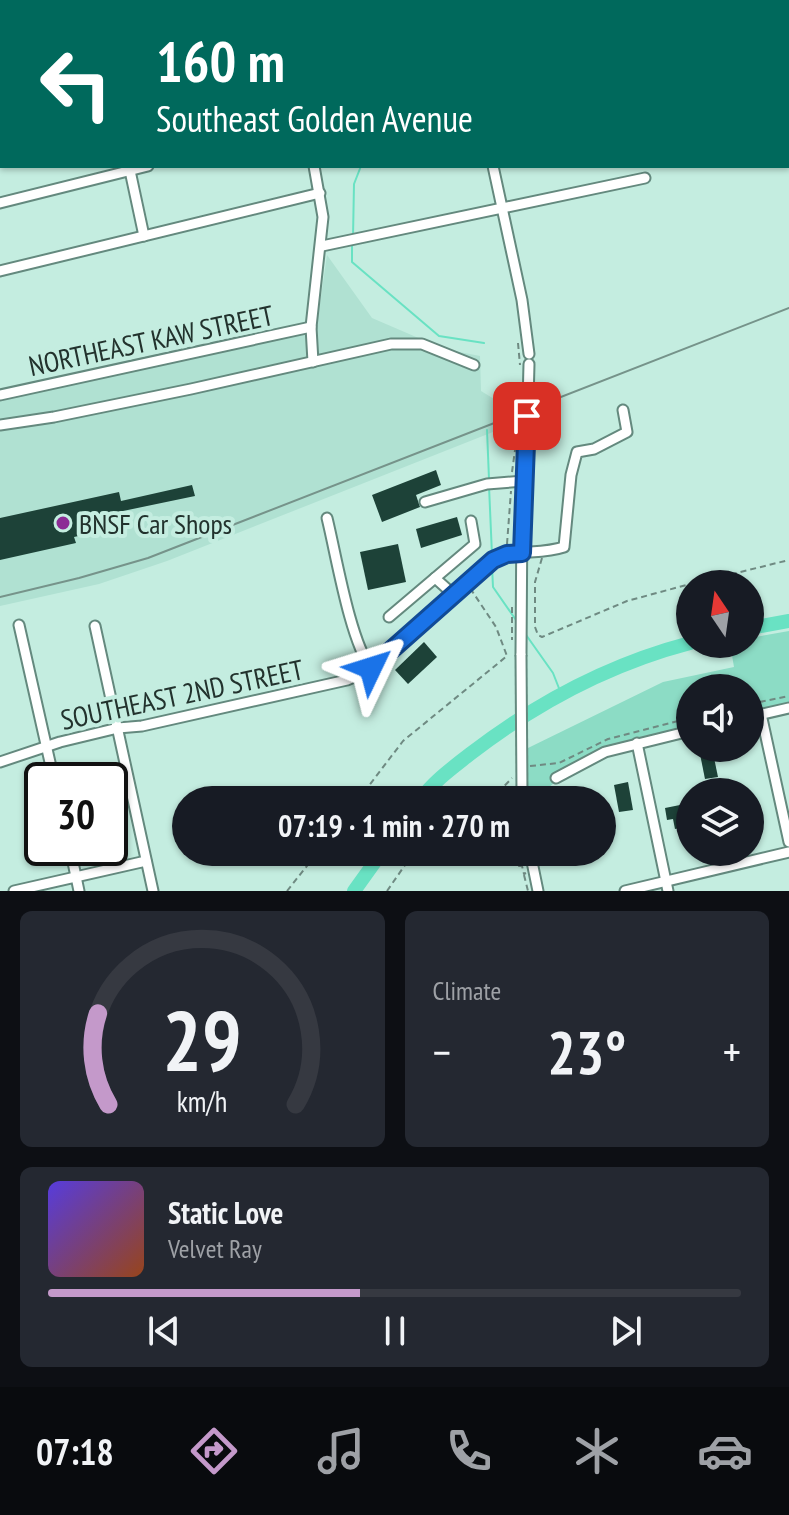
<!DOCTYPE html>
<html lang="en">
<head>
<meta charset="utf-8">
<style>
	body { margin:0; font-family:"PT Sans Narrow",sans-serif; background:#242831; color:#f1f3f6; height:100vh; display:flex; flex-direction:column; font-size:30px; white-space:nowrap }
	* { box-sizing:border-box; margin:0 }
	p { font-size:26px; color:#9ea1a6 }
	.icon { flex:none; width:44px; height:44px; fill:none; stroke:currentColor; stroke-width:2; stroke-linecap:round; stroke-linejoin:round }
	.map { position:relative; height:891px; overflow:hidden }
	.details { display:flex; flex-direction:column; gap:20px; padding:20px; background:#0d0f14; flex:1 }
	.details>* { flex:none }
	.top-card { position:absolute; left:0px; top:0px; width:790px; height:168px; box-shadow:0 2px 6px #0004; background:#00695c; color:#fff; overflow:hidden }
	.needle { width:52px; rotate:347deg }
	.tools { position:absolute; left:676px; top:570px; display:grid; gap:16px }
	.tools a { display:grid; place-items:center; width:88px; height:88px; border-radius:50%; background:#171b24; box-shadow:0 2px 6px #0004; font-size:40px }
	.speed { position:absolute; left:24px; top:762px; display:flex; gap:16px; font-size:40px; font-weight:700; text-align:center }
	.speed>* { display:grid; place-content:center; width:104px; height:104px; border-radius:50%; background:#171b24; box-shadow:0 2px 6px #0004; line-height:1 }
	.speed .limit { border:4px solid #111; border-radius:12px; background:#fff; color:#111 }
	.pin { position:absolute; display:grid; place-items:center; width:68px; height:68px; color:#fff; margin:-34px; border-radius:16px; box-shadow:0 4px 12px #0006 }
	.me { position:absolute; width:88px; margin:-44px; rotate:49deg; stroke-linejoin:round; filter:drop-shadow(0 0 6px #0008) }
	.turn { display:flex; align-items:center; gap:28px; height:168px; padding:0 24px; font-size:36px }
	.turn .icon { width:104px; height:104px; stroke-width:2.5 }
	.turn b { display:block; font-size:56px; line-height:68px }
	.big { font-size:60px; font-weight:700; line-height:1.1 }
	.details .widget { flex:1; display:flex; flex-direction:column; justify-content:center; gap:12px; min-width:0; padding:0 28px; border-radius:12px; background:#242831 }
	.details .dial { align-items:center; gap:0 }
	.dial svg { height:208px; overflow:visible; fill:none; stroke:#363941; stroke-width:7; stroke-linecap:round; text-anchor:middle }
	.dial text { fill:#f1f3f6; stroke:none }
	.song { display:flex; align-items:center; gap:24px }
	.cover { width:96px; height:96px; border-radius:12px; background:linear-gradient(135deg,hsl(250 70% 55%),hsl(20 70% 35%)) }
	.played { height:8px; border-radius:4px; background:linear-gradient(90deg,#c499ca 45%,#363941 45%) }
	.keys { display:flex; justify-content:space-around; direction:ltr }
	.heat { display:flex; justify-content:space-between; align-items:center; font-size:44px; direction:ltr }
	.details .tiles { flex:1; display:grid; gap:20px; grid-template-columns:1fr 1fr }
	.widget:last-child { grid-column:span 2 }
	.trip { position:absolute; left:172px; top:786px; width:444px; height:80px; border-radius:40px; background:#171b24; box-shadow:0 2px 6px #0004; font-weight:700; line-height:80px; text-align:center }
	.menu { display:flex; height:128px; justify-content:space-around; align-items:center; background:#090b0e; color:#9ea1a6 }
	.menu .icon { width:56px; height:56px }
	.menu .selected { color:#c499ca }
	.menu b { font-size:36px; color:#f1f3f6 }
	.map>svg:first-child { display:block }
	.built { fill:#b0e1d2 }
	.green { fill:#8cdcc5 }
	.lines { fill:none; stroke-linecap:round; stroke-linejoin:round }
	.stream { stroke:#69e2c3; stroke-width:2 }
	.river { stroke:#69e2c3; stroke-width:14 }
	.building { fill:#1d4238 }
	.minor-casing { stroke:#64897e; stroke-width:13 }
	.path { stroke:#6f8a82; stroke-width:2; stroke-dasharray:6 4; stroke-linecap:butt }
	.minor { stroke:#fff; stroke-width:9 }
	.rail { stroke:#76938a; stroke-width:2 }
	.minor-bridge-casing { stroke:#64897e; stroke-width:13; stroke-linecap:butt }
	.minor-bridge { stroke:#fff; stroke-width:9 }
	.route-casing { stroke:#114b97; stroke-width:20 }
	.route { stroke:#1a73e8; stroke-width:14 }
	.poi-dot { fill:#8c2c95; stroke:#c4ede0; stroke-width:3 }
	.labels { text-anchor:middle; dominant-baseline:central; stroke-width:8; stroke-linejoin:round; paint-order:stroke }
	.street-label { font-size:28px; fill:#22322d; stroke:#c4ede0 }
	.poi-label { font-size:28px; fill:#22322d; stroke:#c4ede0; text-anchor:start }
</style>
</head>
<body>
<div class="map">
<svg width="789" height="891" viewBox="0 0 789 891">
	<rect width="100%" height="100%" fill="#c4ede0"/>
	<path class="built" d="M327 255 372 318 444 349 480 356 481 391 504 405 513 424 167 561 99 584 0 606V400L306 333 317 324Z"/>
	<path class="green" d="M789 631V703L750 712V688H690V726C643 737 589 744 552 778L555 782 534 800H528V748L663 682 734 667 730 644H750V638Z"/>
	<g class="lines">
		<g class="stream">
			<path d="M535 0 537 2"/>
			<path d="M734 0 735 2"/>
			<path d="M396 2 397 0"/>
			<path d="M353 237 354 184 361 166"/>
			<path d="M352 244V262L439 336 484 343"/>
			<path d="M487 430 489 479"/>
			<path d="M489 486 492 555"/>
			<path d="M492 566 493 587 518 623"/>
			<path d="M524 632 553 673 562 696"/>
		</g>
		<g class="river">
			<path d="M750 628 789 621"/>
			<path d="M420 800C434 781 451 769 470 754 535 704 610 664 690 643"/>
			<path d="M354 891 382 852"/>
		</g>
	</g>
	<g class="building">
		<path d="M436 470 441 485 416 495 420 507 382 522 372 495Z"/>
		<path d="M192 485 195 496 123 511 127 525 74 537 76 543 0 560V518L119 492 121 501Z"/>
		<path d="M457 517 462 535 421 548 416 529Z"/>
		<path d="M398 544 406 582 368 590 360 552Z"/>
		<path d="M424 642 437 657 408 684 395 670Z"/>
		<path d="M703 748H712L718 777 705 779 699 749Z"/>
		<path d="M628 782 633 810 619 812 614 785Z"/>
		<path d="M680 805 682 814 690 812V821L684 822 686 827 675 829 673 819 667 820 665 808Z"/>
	</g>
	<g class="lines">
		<defs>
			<g id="minor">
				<path d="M92 0 93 2"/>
				<path d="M182 0V2"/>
				<path d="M272 0V2"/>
				<path d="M486 2V0"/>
				<path d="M0 6 2 5"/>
				<path d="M0 35 2 42"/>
				<path d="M0 125 2 132"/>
				<path d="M129 166 144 236"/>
				<path d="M493 166 522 300 529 354"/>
				<path d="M0 203 148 166"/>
				<path d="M322 246 645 178"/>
				<path d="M0 271 320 193"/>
				<path d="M313 362 311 327 323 217 314 166"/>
				<path d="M0 395 311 327"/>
				<path d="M528 403 529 364"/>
				<path d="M0 425 54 417 191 389 391 344H422L474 365"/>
				<path d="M425 502 487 484 524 481"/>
				<path d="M327 518C336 554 350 641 371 668"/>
				<path d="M435 578 475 544 471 521"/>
				<path d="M389 617 435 578 454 595"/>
				<path d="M19 625 54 780"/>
				<path d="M95 626 153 891"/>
				<path d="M521 655 522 507 527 416"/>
				<path d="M761 714 789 842"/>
				<path d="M750 717 789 708"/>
				<path d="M637 743 668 891"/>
				<path d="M0 762 60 742 118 728 142 726 347 680 366 672 493 560C512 549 540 555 564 547L571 475 577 452 594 449 627 432 623 410"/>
				<path d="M556 778 605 752 690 731"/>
				<path d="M70 848 79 891"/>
				<path d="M530 852 538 891"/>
				<path d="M14 891 146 861"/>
				<path d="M625 891 789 852"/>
			</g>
		</defs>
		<use href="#minor" class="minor-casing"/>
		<g class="path">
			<path d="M518 343 520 365"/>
			<path d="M512 472 516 443"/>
			<path d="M507 544 511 491"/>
			<path d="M542 558 535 582V627L538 635 542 637 627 601 690 584"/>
			<path d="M692 584 789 560"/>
			<path d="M512 607V640"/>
			<path d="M750 704 789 696"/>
			<path d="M530 766 559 763 608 739 690 718"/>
			<path d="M358 800 403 741 507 656 496 627 472 591"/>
			<path d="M491 800 512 778"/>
			<path d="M506 852C508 861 513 867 522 866L524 874 526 873"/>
			<path d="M519 852 522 866"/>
			<path d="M524 875 528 891"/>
			<path d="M287 891 318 852"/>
			<path d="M387 891 414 852"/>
		</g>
		<use href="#minor" class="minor"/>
		<path class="rail" d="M0 597 79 578 148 558 789 308"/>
		<defs>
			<path id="minor-bridge" d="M521 655 522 794"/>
		</defs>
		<use href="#minor-bridge" class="minor-bridge-casing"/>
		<use href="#minor-bridge" class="minor-bridge"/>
	</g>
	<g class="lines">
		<defs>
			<path id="route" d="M371 668 493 560 507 554 522 553 527 416"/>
		</defs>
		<use href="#route" class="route-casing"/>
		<use href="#route" class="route"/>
	</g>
	<circle class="poi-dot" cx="63" cy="523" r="8"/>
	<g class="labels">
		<g class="street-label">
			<text transform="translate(151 340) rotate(-12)">NORTHEAST KAW STREET</text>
			<text transform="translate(182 694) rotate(-12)">SOUTHEAST 2ND STREET</text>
		</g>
		<g class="poi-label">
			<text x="79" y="523">BNSF Car Shops</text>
		</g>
	</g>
</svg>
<div class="tools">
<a><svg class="needle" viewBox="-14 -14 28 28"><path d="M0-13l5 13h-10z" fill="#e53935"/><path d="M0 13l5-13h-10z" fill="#9ea1a6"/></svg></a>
<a><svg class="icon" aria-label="sound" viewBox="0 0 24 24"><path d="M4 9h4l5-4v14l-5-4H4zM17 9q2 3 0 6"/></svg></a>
<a><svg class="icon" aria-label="layers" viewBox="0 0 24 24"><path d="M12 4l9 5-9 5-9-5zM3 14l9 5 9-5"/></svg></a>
</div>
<div class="speed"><div class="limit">30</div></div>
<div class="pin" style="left:527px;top:416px;background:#d93025"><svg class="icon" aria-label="arrive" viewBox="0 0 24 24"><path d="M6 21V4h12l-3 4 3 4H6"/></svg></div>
<svg class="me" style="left:371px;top:668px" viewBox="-20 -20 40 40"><path d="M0-17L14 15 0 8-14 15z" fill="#1a73e8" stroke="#fff" stroke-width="4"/></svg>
<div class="trip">07:19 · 1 min · 270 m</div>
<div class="top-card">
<div class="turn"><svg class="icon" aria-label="left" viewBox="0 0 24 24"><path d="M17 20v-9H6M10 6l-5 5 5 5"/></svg><div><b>160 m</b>Southeast Golden Avenue</div></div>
</div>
</div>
<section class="details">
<div class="tiles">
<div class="widget dial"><svg viewBox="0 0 100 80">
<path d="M14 69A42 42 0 1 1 86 69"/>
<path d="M14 69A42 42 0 0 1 10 34" stroke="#c499ca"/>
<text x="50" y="56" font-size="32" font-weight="700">29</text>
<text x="50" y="72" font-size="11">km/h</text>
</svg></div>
<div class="widget"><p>Climate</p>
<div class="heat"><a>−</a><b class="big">23°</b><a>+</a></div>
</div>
<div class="widget">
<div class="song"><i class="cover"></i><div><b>Static Love</b><p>Velvet Ray</p></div></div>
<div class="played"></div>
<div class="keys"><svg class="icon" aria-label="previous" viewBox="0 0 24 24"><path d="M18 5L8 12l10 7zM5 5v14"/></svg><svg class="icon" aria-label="pause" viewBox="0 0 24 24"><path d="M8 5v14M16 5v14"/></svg><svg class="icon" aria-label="next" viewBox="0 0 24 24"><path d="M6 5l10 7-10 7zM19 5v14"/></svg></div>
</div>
</div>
</section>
<nav class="menu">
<b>07:18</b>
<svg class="icon selected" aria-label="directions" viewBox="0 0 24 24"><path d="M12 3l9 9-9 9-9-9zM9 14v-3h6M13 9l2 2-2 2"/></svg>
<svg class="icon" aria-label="music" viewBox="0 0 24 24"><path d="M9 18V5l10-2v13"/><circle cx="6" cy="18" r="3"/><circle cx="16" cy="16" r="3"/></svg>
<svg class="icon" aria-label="phone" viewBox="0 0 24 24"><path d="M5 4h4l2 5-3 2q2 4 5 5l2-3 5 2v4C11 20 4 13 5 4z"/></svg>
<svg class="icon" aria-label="climate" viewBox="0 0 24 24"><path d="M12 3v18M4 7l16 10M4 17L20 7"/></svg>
<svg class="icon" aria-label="car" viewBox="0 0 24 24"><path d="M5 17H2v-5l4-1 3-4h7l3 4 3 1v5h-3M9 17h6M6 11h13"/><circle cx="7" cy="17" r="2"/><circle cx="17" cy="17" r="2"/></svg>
</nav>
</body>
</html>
